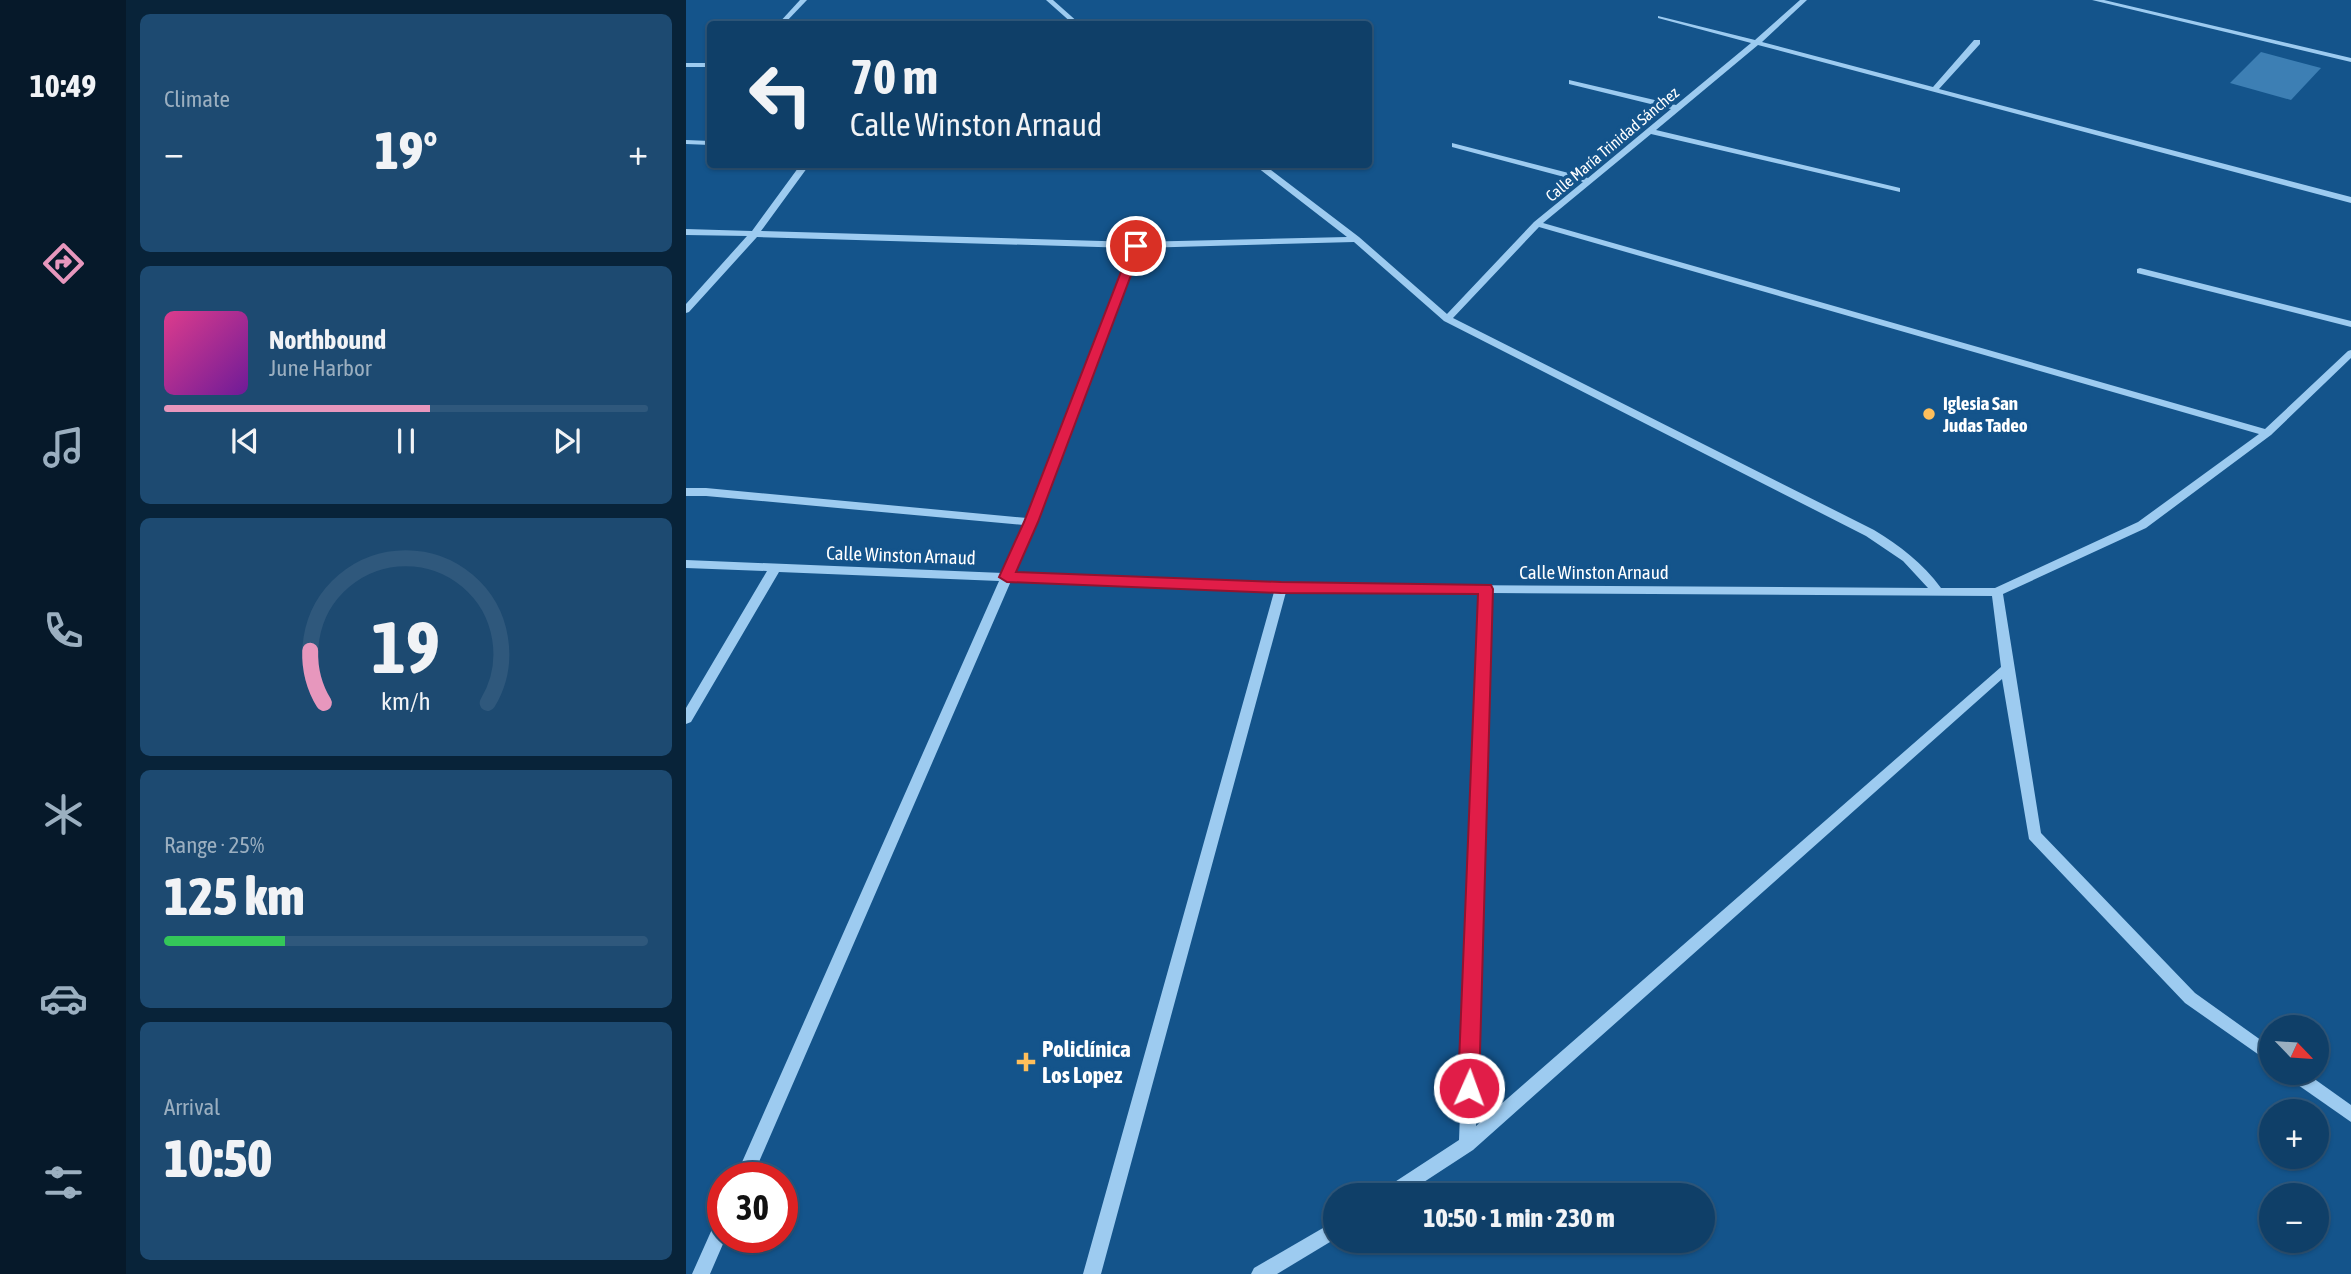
<!DOCTYPE html>
<html lang="en">
<head>
<meta charset="utf-8">
<style>
	body { margin:0; font-family:"Asap Condensed",sans-serif; background:#1d4a71; color:#f1f3f6; height:100vh; display:flex; flex-direction:column; font-size:26px; white-space:nowrap }
	* { box-sizing:border-box; margin:0 }
	p { font-size:23px; color:#9bafc0 }
	.icon { flex:none; width:38px; height:38px; fill:none; stroke:currentColor; stroke-width:2; stroke-linecap:round; stroke-linejoin:round }
	.map { position:relative; flex:1; overflow:hidden }
	.panel { display:flex; flex-direction:column; gap:14px; padding:14px; background:#082339; width:560px }
	.panel>* { flex:none }
	.guide { position:absolute; left:21px; top:21px; width:665px; height:147px; border-radius:7px; box-shadow:0 2px 5px #0004,0 0 0 2px #2f587c; background:#0f3f68; color:#f1f3f6; overflow:hidden }
	.needle { width:46px; rotate:115deg }
	.buttons { position:absolute; left:1573px; top:1015px; display:grid; gap:14px }
	.buttons a { display:grid; place-items:center; width:70px; height:70px; border-radius:50%; background:#0f3f68; box-shadow:0 2px 5px #0004,0 0 0 2px #2f587c; font-size:35px }
	.speed { position:absolute; left:21px; top:1162px; display:flex; gap:14px; font-size:35px; font-weight:700; text-align:center }
	.speed>* { display:grid; place-content:center; width:91px; height:91px; border-radius:50%; background:#0f3f68; box-shadow:0 2px 5px #0004,0 0 0 2px #2f587c; line-height:1 }
	.speed .limit { border:10px solid #d22; background:#fff; color:#111 }
	.pin { position:absolute; display:grid; place-items:center; width:60px; height:60px; color:#fff; margin:-30px; border:4px solid #fff; border-radius:50%; box-shadow:0 2px 7px #0007 }
	.me { position:absolute; width:77px; margin:-38px; rotate:2deg; stroke-linejoin:round; filter:drop-shadow(0 0 5px #0008) }
	.turn { display:flex; align-items:center; gap:24px; height:147px; padding:0 28px; font-size:32px }
	.turn .icon { width:91px; height:91px; stroke-width:2.5 }
	.turn b { display:block; font-size:49px; line-height:60px }
	.big { font-size:52px; font-weight:800; line-height:1.1 }
	.panel .card { flex:1; display:flex; flex-direction:column; justify-content:center; gap:10px; min-width:0; padding:0 24px; border-radius:10px; background:#1d4a71 }
	.panel .dial { align-items:center; gap:0 }
	.dial svg { height:182px; overflow:visible; fill:none; stroke:#2f587c; stroke-width:7; stroke-linecap:round; text-anchor:middle }
	.dial text { fill:#f1f3f6; stroke:none }
	.song { display:flex; align-items:center; gap:21px }
	.cover { width:84px; height:84px; border-radius:10px; background:linear-gradient(135deg,hsl(330 70% 55%),hsl(280 70% 35%)) }
	.played { height:7px; border-radius:4px; background:linear-gradient(90deg,#e797bd 55%,#2f587c 55%) }
	.keys { display:flex; justify-content:space-around; direction:ltr }
	.heat { display:flex; justify-content:space-between; align-items:center; font-size:38px; direction:ltr }
	.charge { height:10px; border-radius:5px; background:linear-gradient(90deg,#34c759 25%,#2f587c 0) }
	.trip { position:absolute; left:637px; top:1183px; width:392px; height:70px; border-radius:35px; background:#0f3f68; box-shadow:0 2px 5px #0004,0 0 0 2px #2f587c; font-weight:800; line-height:70px; text-align:center }
	main { display:flex; flex:1; min-height:0 }
	.menu { display:flex; flex-direction:column; width:126px; justify-content:space-around; align-items:center; background:#06192a; color:#9bafc0 }
	.menu .icon { width:49px; height:49px }
	.menu .on { color:#e797bd }
	.menu b { font-size:32px; color:#f1f3f6 }
	.map>svg:first-child { display:block }
	.building { fill:#3d7fb4 }
	.lines { fill:none; stroke-linecap:round; stroke-linejoin:round }
	.minor { fill:#9dcbf0; fill-rule:evenodd }
	.route { fill:#e11d48; stroke:#92132f; stroke-width:2 }
	.poi-dot { fill:#ffbf5b; stroke:#14548b; stroke-width:2.5 }
	.labels { text-anchor:middle; dominant-baseline:central; stroke-width:7; stroke-linejoin:round; paint-order:stroke }
	.far-street-label { font-size:16px; fill:#fff; stroke:#14548b }
	.poi-label { font-size:19px; font-weight:bold; fill:#fff; stroke:#14548b; text-anchor:start }
	.street-label { font-size:19px; fill:#fff; stroke:#14548b }
	.near-poi-label { font-size:23px; font-weight:bold; fill:#fff; stroke:#14548b; text-anchor:start }
</style>
</head>
<body>
<main>
<nav class="menu">
<b>10:49</b>
<svg class="icon on" aria-label="directions" viewBox="0 0 24 24"><path d="M12 3l9 9-9 9-9-9zM9 14v-3h6M13 9l2 2-2 2"/></svg>
<svg class="icon" aria-label="music" viewBox="0 0 24 24"><path d="M9 18V5l10-2v13"/><circle cx="6" cy="18" r="3"/><circle cx="16" cy="16" r="3"/></svg>
<svg class="icon" aria-label="phone" viewBox="0 0 24 24"><path d="M5 4h4l2 5-3 2q2 4 5 5l2-3 5 2v4C11 20 4 13 5 4z"/></svg>
<svg class="icon" aria-label="climate" viewBox="0 0 24 24"><path d="M12 3v18M4 7l16 10M4 17L20 7"/></svg>
<svg class="icon" aria-label="car" viewBox="0 0 24 24"><path d="M5 17H2v-5l4-1 3-4h7l3 4 3 1v5h-3M9 17h6M6 11h13"/><circle cx="7" cy="17" r="2"/><circle cx="17" cy="17" r="2"/></svg>
<svg class="icon" aria-label="filters" viewBox="0 0 24 24"><path d="M4 7h16M4 17h16"/><circle cx="9" cy="7" r="2"/><circle cx="15" cy="17" r="2"/></svg>
</nav>
<section class="panel">
<div class="card"><p>Climate</p>
<div class="heat"><a>−</a><b class="big">19°</b><a>+</a></div>
</div>
<div class="card">
<div class="song"><i class="cover"></i><div><b>Northbound</b><p>June Harbor</p></div></div>
<div class="played"></div>
<div class="keys"><svg class="icon" aria-label="previous" viewBox="0 0 24 24"><path d="M18 5L8 12l10 7zM5 5v14"/></svg><svg class="icon" aria-label="pause" viewBox="0 0 24 24"><path d="M8 5v14M16 5v14"/></svg><svg class="icon" aria-label="next" viewBox="0 0 24 24"><path d="M6 5l10 7-10 7zM19 5v14"/></svg></div>
</div>
<div class="card dial"><svg viewBox="0 0 100 80">
<path d="M14 69A42 42 0 1 1 86 69"/>
<path d="M14 69A42 42 0 0 1 8 46" stroke="#e797bd"/>
<text x="50" y="56" font-size="32" font-weight="700">19</text>
<text x="50" y="72" font-size="11">km/h</text>
</svg></div>
<div class="card"><p>Range · 25%</p><b class="big">125 km</b><div class="charge"></div></div>
<div class="card"><p>Arrival</p><b class="big">10:50</b></div>
</section>
<div class="map">
<svg width="1665" height="1274" viewBox="0 0 1665 1274">
	<rect width="100%" height="100%" fill="#14548b"/>
	<path class="building" d="M1575 52 1635 68 1605 100 1544 83Z"/>
	<g class="lines">
		<g class="minor">
			<path d="M114 0H121L98 24H92Z"/>
			<path d="M360 0H367L394 24H387Z"/>
			<path d="M1114 0H1121L1076 42 1247 87 1288 40H1294V44L1253 89 1665 197V203L1072 45 970 130 1214 188V192L965 134 857 223 1579 429 1662 351 1665 350V358L1585 435 1460 528 1317 594 1355 833 1509 993 1586 1048V1064L1499 1003 1343 839 1316 679 787 1150 718 1195H696L698 1189 773 1140 794 593 600 592 415 1274H397L588 592 325 581 66 1178H49L313 581 93 572 5 722 0 724V708L81 571 0 568V560L317 573 338 525 20 496H0V488H20L341 518 445 248 71 237 3 312 0 313V304L61 236 0 235V229L66 231 115 164H124L75 231 450 242 661 237 567 164H577L673 237 761 314 848 222 897 182 766 147V143L902 178 985 109 883 84V80L990 105 1065 43 972 18V16L1069 40ZM853 227 1573 434 1452 522 1309 588H1255C1237 563 1214 546 1188 530L767 318ZM668 242 758 321 1180 536 1217 561 1242 588 595 584 328 573 351 522 454 248ZM806 593 1306 596 1315 667 790 1126Z"/>
			<path d="M1406 0H1418L1665 58V62Z"/>
			<rect x="0" y="63" width="24" height="4"/>
			<path d="M0 140 24 141V145L0 144Z"/>
			<path d="M1454 268 1665 321V327L1451 273V269Z"/>
			<path d="M1600 1073H1620L1665 1105V1122L1602 1078Z"/>
			<path d="M37 1216V1237H40L24 1274H6L31 1218Z"/>
			<path d="M649 1221V1239L591 1274H565L568 1268Z"/>
		</g>
	</g>
	<path class="route" d="M450 242 456 246 352 522 330 572 595 582 805 585 807 589 793 1088 790 1095 783 1098 775 1095 772 1088 792 594 595 593 321 582 313 577 338 522 445 246Z"/>
	<g class="poi-dot">
		<circle cx="1243" cy="414" r="7"/>
		<path d="M336.5 1051.5h7v7h7v7h-7v7h-7v-7h-7v-7h7z"/>
	</g>
	<g class="labels">
		<g class="far-street-label">
			<text transform="translate(926 144) rotate(-40)">Calle María Trinidad Sánchez</text>
		</g>
		<g class="poi-label">
			<text x="1257" y="403">Iglesia San<tspan x="1257" dy="22">Judas Tadeo</tspan></text>
		</g>
		<g class="street-label">
			<text transform="translate(215 555) rotate(2)">Calle Winston Arnaud</text>
			<text x="908" y="572">Calle Winston Arnaud</text>
		</g>
		<g class="near-poi-label">
			<text x="356" y="1049">Policlínica<tspan x="356" dy="26">Los Lopez</tspan></text>
		</g>
	</g>
</svg>
<div class="buttons">
<a><svg class="needle" viewBox="-14 -14 28 28"><path d="M0-13l5 13h-10z" fill="#e53935"/><path d="M0 13l5-13h-10z" fill="#9bafc0"/></svg></a>
<a>+</a>
<a>−</a>
</div>
<div class="speed"><div class="limit">30</div></div>
<div class="pin" style="left:450px;top:246px;background:#d93025"><svg class="icon" aria-label="arrive" viewBox="0 0 24 24"><path d="M6 21V4h12l-3 4 3 4H6"/></svg></div>
<svg class="me" style="left:783px;top:1088px" viewBox="-20 -20 40 40"><circle r="17" fill="#e11d48" stroke="#fff" stroke-width="3"/><path d="M0-11L8 9 0 5-8 9z" fill="#fff"/></svg>
<div class="trip">10:50 · 1 min · 230 m</div>
<div class="guide">
<div class="turn"><svg class="icon" aria-label="left" viewBox="0 0 24 24"><path d="M17 20v-9H6M10 6l-5 5 5 5"/></svg><div><b>70 m</b>Calle Winston Arnaud</div></div>
</div>
</div>
</main>
</body>
</html>
